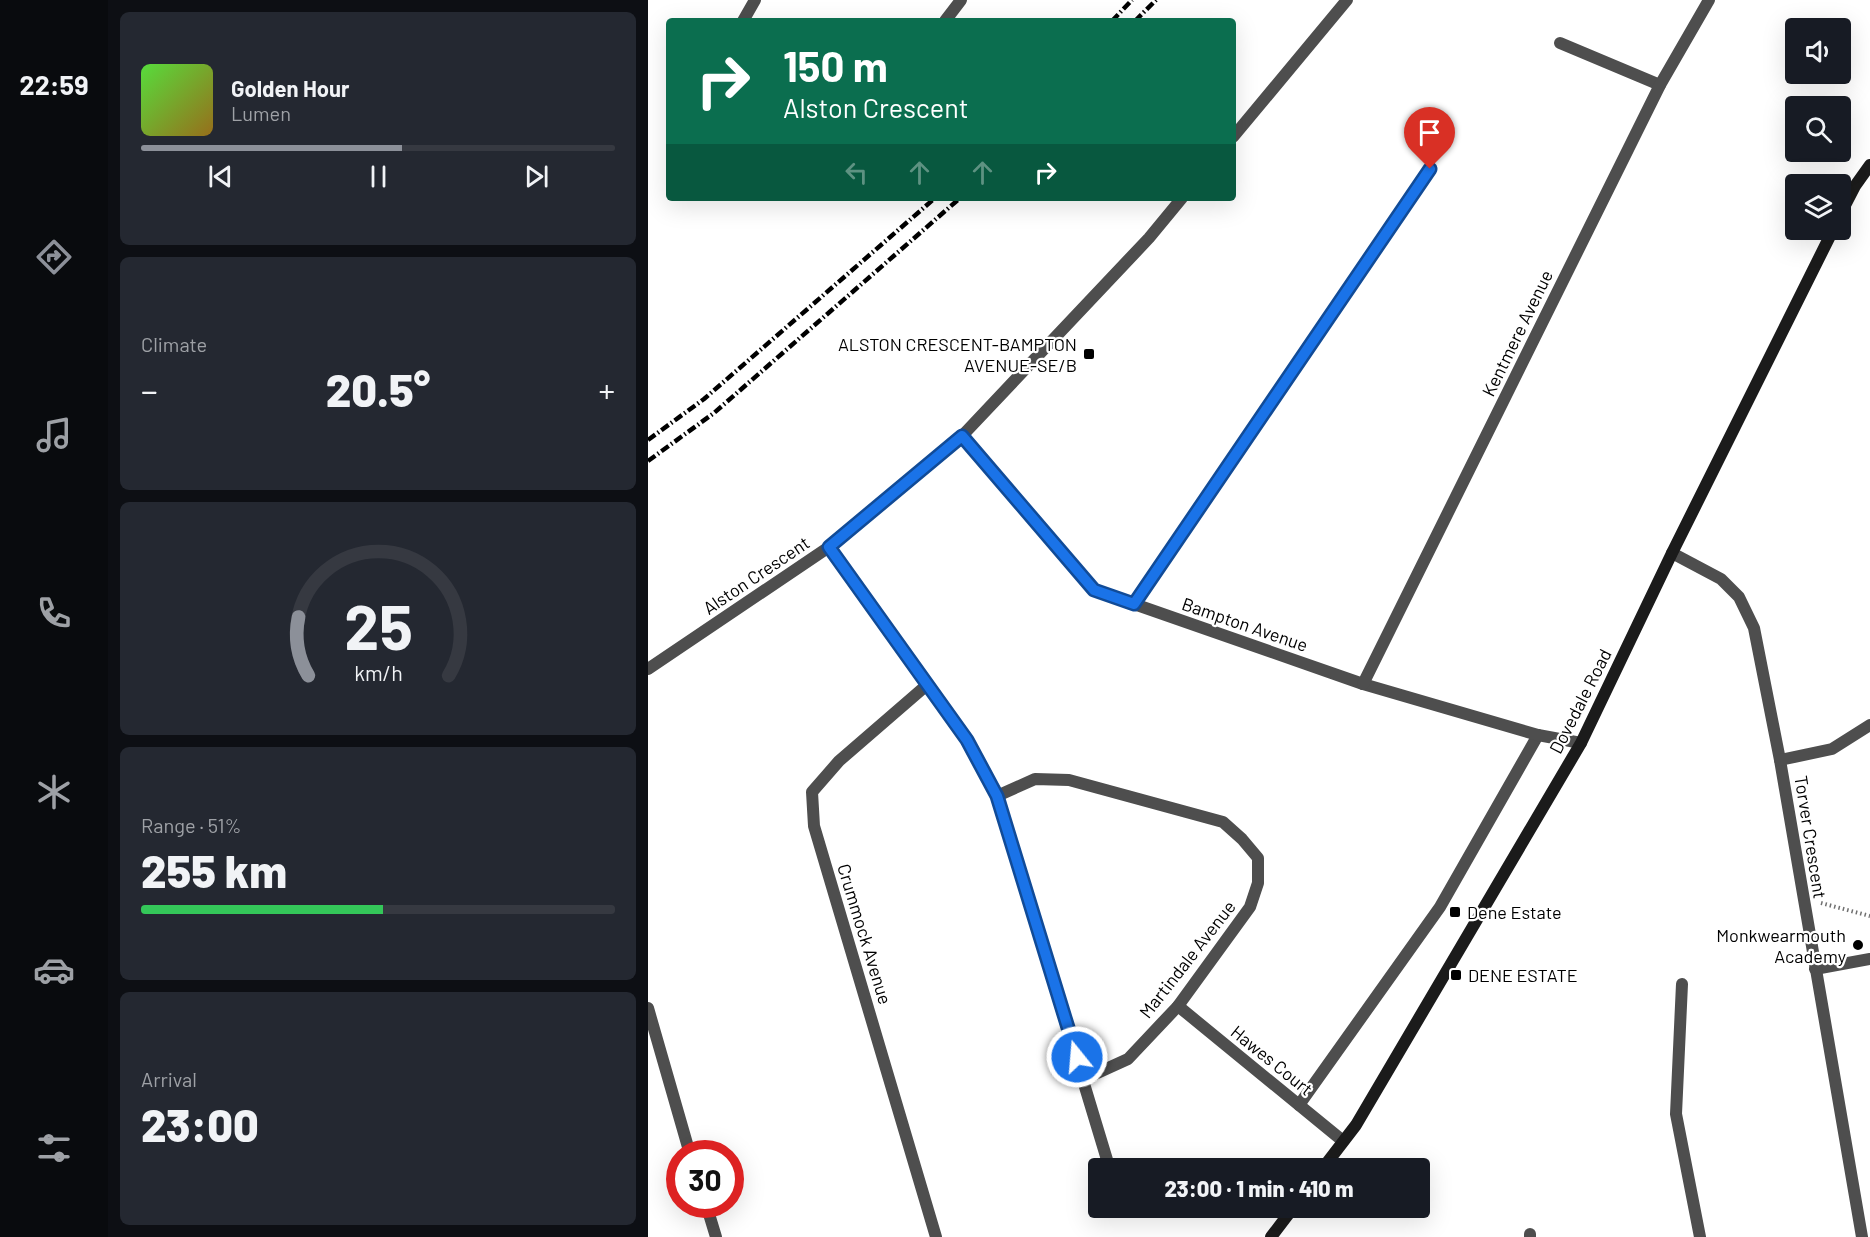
<!DOCTYPE html>
<html lang="en">
<head>
<meta charset="utf-8">
<style>
	body { margin:0; font-family:Barlow,sans-serif; background:#242831; color:#f1f3f6; height:100vh; display:flex; flex-direction:column; font-size:22px; white-space:nowrap }
	* { box-sizing:border-box; margin:0 }
	p { font-size:20px; color:#9ea1a6 }
	.icon { flex:none; width:33px; height:33px; fill:none; stroke:currentColor; stroke-width:2; stroke-linecap:round; stroke-linejoin:round }
	.map { position:relative; flex:1; overflow:hidden }
	.details { display:flex; flex-direction:column; gap:12px; padding:12px; background:#0d0f14; width:540px }
	.details>* { flex:none }
	.hud { position:absolute; left:18px; top:18px; width:570px; height:183px; border-radius:6px; box-shadow:0 6px 24px #0002; background:#0b6e4f; color:#fff; overflow:hidden }
	.controls { position:absolute; left:1137px; top:18px; display:grid; gap:12px }
	.controls a { display:grid; place-items:center; width:66px; height:66px; border-radius:6px; background:#171b24; box-shadow:0 6px 24px #0002; font-size:30px }
	.speed { position:absolute; left:18px; top:1140px; display:flex; gap:12px; font-size:30px; font-weight:700; text-align:center }
	.speed>* { display:grid; place-content:center; width:78px; height:78px; border-radius:50%; background:#171b24; box-shadow:0 6px 24px #0002; line-height:1 }
	.speed .limit { border:9px solid #d22; background:#fff; color:#111 }
	.pin { position:absolute; display:grid; place-items:center; width:51px; height:51px; color:#fff; margin:-62px -26px; border-radius:50% 50% 50% 0; rotate:-45deg; box-shadow:0 0 6px #0007 }
	.pin .icon { rotate:45deg }
	.me { position:absolute; width:66px; margin:-33px; rotate:343deg; stroke-linejoin:round; filter:drop-shadow(0 0 4px #0008) }
	.turn { display:flex; align-items:center; gap:21px; height:126px; padding:0 18px; font-size:27px }
	.turn .icon { width:78px; height:78px; stroke-width:2.5 }
	.turn b { display:block; font-size:42px; line-height:51px }
	.lanes { display:flex; align-items:center; height:57px; padding:0 18px; background:#0003; justify-content:center; gap:30px; direction:ltr }
	.lanes .off { opacity:.35 }
	.big { font-size:45px; font-weight:800; line-height:1.1 }
	.details .card { flex:1; display:flex; flex-direction:column; justify-content:center; gap:9px; min-width:0; padding:0 21px; border-radius:9px; background:#242831 }
	.details .dial { align-items:center; gap:0 }
	.dial svg { height:156px; overflow:visible; fill:none; stroke:#363941; stroke-width:7; stroke-linecap:round; text-anchor:middle }
	.dial text { fill:#f1f3f6; stroke:none }
	.song { display:flex; align-items:center; gap:18px }
	.cover { width:72px; height:72px; border-radius:9px; background:linear-gradient(135deg,hsl(110 70% 55%),hsl(40 70% 35%)) }
	.played { height:6px; border-radius:3px; background:linear-gradient(90deg,#8c9099 55%,#363941 55%) }
	.keys { display:flex; justify-content:space-around; direction:ltr }
	.heat { display:flex; justify-content:space-between; align-items:center; font-size:33px; direction:ltr }
	.charge { height:9px; border-radius:4px; background:linear-gradient(90deg,#34c759 51%,#363941 0) }
	.trip { position:absolute; left:440px; top:1158px; width:342px; height:60px; border-radius:6px; background:#171b24; box-shadow:0 6px 24px #0002; font-weight:800; line-height:60px; text-align:center }
	main { display:flex; flex:1; min-height:0 }
	.tab-bar { display:flex; flex-direction:column; width:108px; justify-content:space-around; align-items:center; background:#090b0e; color:#9ea1a6 }
	.tab-bar .icon { width:42px; height:42px }
	.tab-bar .current { color:#8c9099 }
	.tab-bar b { font-size:27px; color:#f1f3f6 }
	.map>svg:first-child { display:block }
	.lines { fill:none; stroke-linecap:round; stroke-linejoin:round }
	.path { stroke:#707070; stroke-width:4; stroke-dasharray:1.5 3; stroke-linecap:butt }
	.lane { stroke:#4e4e4e; stroke-width:12 }
	.street { stroke:#4e4e4e; stroke-width:12 }
	.secondary { stroke:#1b1b1b; stroke-width:12 }
	.rail { stroke:#000; stroke-width:4.5; stroke-dasharray:9 3 1.5 3; stroke-linecap:butt }
	.route-casing { stroke:#114b97; stroke-width:15 }
	.route { stroke:#1a73e8; stroke-width:10 }
	.poi-dot { fill:#000; stroke:#fff; stroke-width:2 }
	.labels { text-anchor:middle; dominant-baseline:central; stroke-width:4.5; stroke-linejoin:round; paint-order:stroke }
	.street-label { font-size:18px; fill:#000; stroke:#fff }
	.poi-label { font-size:18px; fill:#000; stroke:#fff; text-anchor:end }
</style>
</head>
<body>
<main>
<nav class="tab-bar">
<b>22:59</b>
<svg class="icon current" aria-label="directions" viewBox="0 0 24 24"><path d="M12 3l9 9-9 9-9-9zM9 14v-3h6M13 9l2 2-2 2"/></svg>
<svg class="icon" aria-label="music" viewBox="0 0 24 24"><path d="M9 18V5l10-2v13"/><circle cx="6" cy="18" r="3"/><circle cx="16" cy="16" r="3"/></svg>
<svg class="icon" aria-label="phone" viewBox="0 0 24 24"><path d="M5 4h4l2 5-3 2q2 4 5 5l2-3 5 2v4C11 20 4 13 5 4z"/></svg>
<svg class="icon" aria-label="climate" viewBox="0 0 24 24"><path d="M12 3v18M4 7l16 10M4 17L20 7"/></svg>
<svg class="icon" aria-label="car" viewBox="0 0 24 24"><path d="M5 17H2v-5l4-1 3-4h7l3 4 3 1v5h-3M9 17h6M6 11h13"/><circle cx="7" cy="17" r="2"/><circle cx="17" cy="17" r="2"/></svg>
<svg class="icon" aria-label="filters" viewBox="0 0 24 24"><path d="M4 7h16M4 17h16"/><circle cx="9" cy="7" r="2"/><circle cx="15" cy="17" r="2"/></svg>
</nav>
<section class="details">
<div class="card">
<div class="song"><i class="cover"></i><div><b>Golden Hour</b><p>Lumen</p></div></div>
<div class="played"></div>
<div class="keys"><svg class="icon" aria-label="previous" viewBox="0 0 24 24"><path d="M18 5L8 12l10 7zM5 5v14"/></svg><svg class="icon" aria-label="pause" viewBox="0 0 24 24"><path d="M8 5v14M16 5v14"/></svg><svg class="icon" aria-label="next" viewBox="0 0 24 24"><path d="M6 5l10 7-10 7zM19 5v14"/></svg></div>
</div>
<div class="card"><p>Climate</p>
<div class="heat"><a>−</a><b class="big">20.5°</b><a>+</a></div>
</div>
<div class="card dial"><svg viewBox="0 0 100 80">
<path d="M14 69A42 42 0 1 1 86 69"/>
<path d="M14 69A42 42 0 0 1 9 39" stroke="#8c9099"/>
<text x="50" y="56" font-size="32" font-weight="700">25</text>
<text x="50" y="72" font-size="11">km/h</text>
</svg></div>
<div class="card"><p>Range · 51%</p><b class="big">255 km</b><div class="charge"></div></div>
<div class="card"><p>Arrival</p><b class="big">23:00</b></div>
</section>
<div class="map">
<svg width="1222" height="1237" viewBox="0 0 1222 1237">
	<rect width="100%" height="100%" fill="#fff"/>
	<g class="lines">
		<path class="path" d="M1173 903 1222 916"/>
		<g class="lane">
			<path d="M1167 969 1222 959"/>
			<path d="M651 1105 792 907 890 735"/>
		</g>
		<g class="street">
			<path d="M95 21 107 0"/>
			<path d="M297 21 313 0"/>
			<path d="M912 43 1012 85"/>
			<path d="M585 137 699 0"/>
			<path d="M314 436 446 590 715 684 890 735 933 743"/>
			<path d="M181 547 319 740 349 796 460 1163"/>
			<path d="M1024 553 1073 579 1091 597 1106 628 1132 760 1214 1237"/>
			<path d="M486 604 782 169"/>
			<path d="M0 669 181 547 314 436 501 238 534 198"/>
			<path d="M280 684 191 761 164 792 166 826 288 1237"/>
			<path d="M715 684 1012 85 1061 0"/>
			<path d="M1132 760 1184 749 1222 725"/>
			<path d="M349 796 387 779 421 780 575 822 594 839 610 858V883L602 907 530 1006 480 1059 436 1079"/>
			<path d="M1034 984 1028 1114 1052 1237"/>
			<path d="M530 1006 695 1141"/>
			<path d="M0 1008 42 1154"/>
			<path d="M58 1204 68 1237"/>
			<path d="M882 1237V1234"/>
		</g>
		<g class="secondary">
			<path d="M1192 215 1207 186 1222 165"/>
			<path d="M675 1168 708 1125 933 743 1024 553 1185 230"/>
			<path d="M623 1237 645 1208"/>
		</g>
		<g class="rail">
			<path d="M464 21 484 0"/>
			<path d="M487 21 508 0"/>
			<path d="M0 440 56 399 287 198"/>
			<path d="M0 461 66 413 312 198"/>
		</g>
	</g>
	<g class="lines">
		<defs>
			<path id="route" d="M429 1057 349 796 319 740 181 547 314 436 446 590 486 604 782 169"/>
		</defs>
		<use href="#route" class="route-casing"/>
		<use href="#route" class="route"/>
	</g>
	<g class="poi-dot">
		<rect x="435" y="348" width="12" height="12" rx="3"/>
		<rect x="801" y="906" width="12" height="12" rx="3"/>
		<circle cx="1210" cy="945" r="6"/>
		<rect x="802" y="969" width="12" height="12" rx="3"/>
	</g>
	<g class="labels">
		<g class="street-label">
			<text transform="translate(869 333) rotate(-64)">Kentmere Avenue</text>
			<text transform="translate(108 575) rotate(-34)">Alston Crescent</text>
			<text transform="translate(597 624) rotate(19)">Bampton Avenue</text>
			<text transform="translate(932 701) rotate(-63)">Dovedale Road</text>
			<text transform="translate(1163 837) rotate(81)">Torver Crescent</text>
			<text transform="translate(217 934) rotate(73)">Crummock Avenue</text>
			<text transform="translate(539 959) rotate(-52)">Martindale Avenue</text>
			<text transform="translate(624 1060) rotate(39)">Hawes Court</text>
		</g>
		<g class="poi-label">
			<text x="429" y="344">ALSTON CRESCENT-BAMPTON<tspan x="429" dy="21">AVENUE-SE/B</tspan></text>
			<text x="819" y="912" text-anchor="start">Dene Estate</text>
			<text x="1198" y="935">Monkwearmouth<tspan x="1198" dy="21">Academy</tspan></text>
			<text x="820" y="975" text-anchor="start">DENE ESTATE</text>
		</g>
	</g>
</svg>
<div class="controls">
<a><svg class="icon" aria-label="sound" viewBox="0 0 24 24"><path d="M4 9h4l5-4v14l-5-4H4zM17 9q2 3 0 6"/></svg></a>
<a><svg class="icon" aria-label="search" viewBox="0 0 24 24"><circle cx="10" cy="10" r="6"/><path d="M15 15l6 6"/></svg></a>
<a><svg class="icon" aria-label="layers" viewBox="0 0 24 24"><path d="M12 4l9 5-9 5-9-5zM3 14l9 5 9-5"/></svg></a>
</div>
<div class="speed"><div class="limit">30</div></div>
<div class="pin" style="left:782px;top:169px;background:#d93025"><svg class="icon" aria-label="arrive" viewBox="0 0 24 24"><path d="M6 21V4h12l-3 4 3 4H6"/></svg></div>
<svg class="me" style="left:429px;top:1057px" viewBox="-20 -20 40 40"><circle r="17" fill="#1a73e8" stroke="#fff" stroke-width="3"/><path d="M0-11L8 9 0 5-8 9z" fill="#fff"/></svg>
<div class="trip">23:00 · 1 min · 410 m</div>
<div class="hud">
<div class="turn"><svg class="icon" aria-label="right" viewBox="0 0 24 24"><path d="M7 20v-9h11M14 6l5 5-5 5"/></svg><div><b>150 m</b>Alston Crescent</div></div>
<div class="lanes"><svg class="icon off" aria-label="left" viewBox="0 0 24 24"><path d="M17 20v-9H6M10 6l-5 5 5 5"/></svg><svg class="icon off" aria-label="ahead" viewBox="0 0 24 24"><path d="M12 20V5M6 11l6-6 6 6"/></svg><svg class="icon off" aria-label="ahead" viewBox="0 0 24 24"><path d="M12 20V5M6 11l6-6 6 6"/></svg><svg class="icon" aria-label="right" viewBox="0 0 24 24"><path d="M7 20v-9h11M14 6l5 5-5 5"/></svg></div>
</div>
</div>
</main>
</body>
</html>
